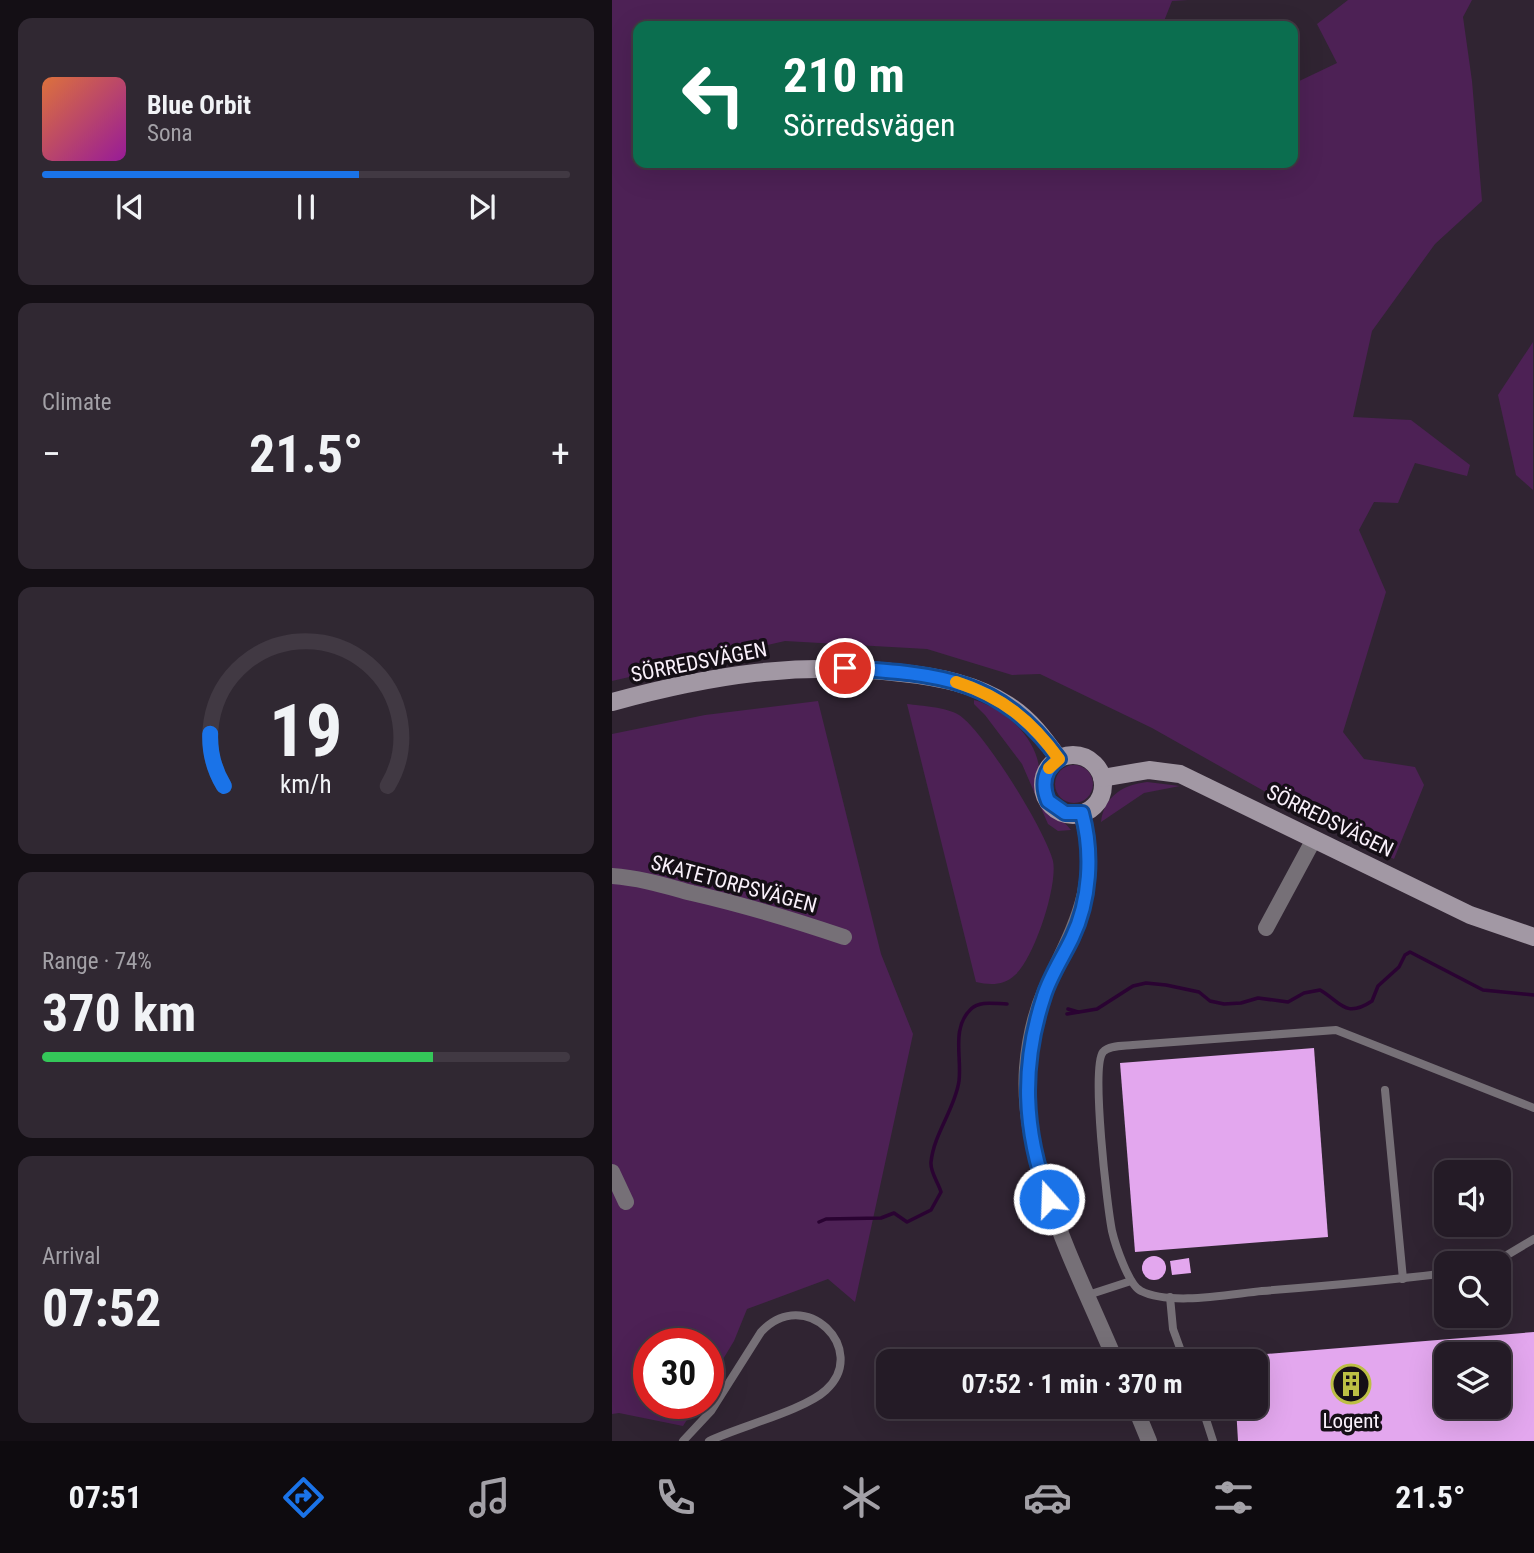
<!DOCTYPE html>
<html lang="en">
<head>
<meta charset="utf-8">
<style>
	body { margin:0; font-family:"Roboto Condensed",sans-serif; background:#302832; color:#f1f3f6; height:100vh; display:flex; flex-direction:column; font-size:26px; white-space:nowrap }
	* { box-sizing:border-box; margin:0 }
	p { font-size:23px; color:#a3a1a7 }
	.icon { flex:none; width:38px; height:38px; fill:none; stroke:currentColor; stroke-width:2; stroke-linecap:round; stroke-linejoin:round }
	.map { position:relative; flex:1; overflow:hidden }
	.panel { display:flex; flex-direction:column; gap:18px; padding:18px; background:#140f15; width:612px }
	.panel>* { flex:none }
	.banner { position:absolute; left:21px; top:21px; width:665px; height:147px; border-radius:14px; box-shadow:0 7px 28px #0002,0 0 0 2px #413943; background:#0b6e4f; color:#fff; overflow:hidden }
	.controls { position:absolute; left:822px; top:1160px; display:grid; gap:14px }
	.controls a { display:grid; place-items:center; width:77px; height:77px; border-radius:14px; background:#241b26; box-shadow:0 7px 28px #0002,0 0 0 2px #413943; font-size:35px }
	.speed { position:absolute; left:21px; top:1328px; display:flex; gap:14px; font-size:35px; font-weight:700; text-align:center }
	.speed>* { display:grid; place-content:center; width:91px; height:91px; border-radius:50%; background:#241b26; box-shadow:0 7px 28px #0002,0 0 0 2px #413943; line-height:1 }
	.speed .limit { border:10px solid #d22; background:#fff; color:#111 }
	.pin { position:absolute; display:grid; place-items:center; width:60px; height:60px; color:#fff; margin:-30px; border:4px solid #fff; border-radius:50%; box-shadow:0 2px 7px #0007 }
	.me { position:absolute; width:77px; margin:-38px; rotate:340deg; stroke-linejoin:round; filter:drop-shadow(0 0 5px #0008) }
	.turn { display:flex; align-items:center; gap:24px; height:147px; padding:0 35px; font-size:32px }
	.turn .icon { width:91px; height:91px; stroke-width:2.5 }
	.turn b { display:block; font-size:49px; line-height:60px }
	.big { font-size:52px; font-weight:700; line-height:1.1 }
	.panel .tile { flex:1; display:flex; flex-direction:column; justify-content:center; gap:10px; min-width:0; padding:0 24px; border-radius:14px; background:#302832 }
	.panel .dial { align-items:center; gap:0 }
	.dial svg { height:182px; overflow:visible; fill:none; stroke:#413943; stroke-width:7; stroke-linecap:round; text-anchor:middle }
	.dial text { fill:#f1f3f6; stroke:none }
	.song { display:flex; align-items:center; gap:21px }
	.cover { width:84px; height:84px; border-radius:10px; background:linear-gradient(135deg,hsl(20 70% 55%),hsl(300 70% 35%)) }
	.played { height:7px; border-radius:4px; background:linear-gradient(90deg,#1a73e8 60%,#413943 60%) }
	.keys { display:flex; justify-content:space-around; direction:ltr }
	.heat { display:flex; justify-content:space-between; align-items:center; font-size:38px; direction:ltr }
	.charge { height:10px; border-radius:5px; background:linear-gradient(90deg,#34c759 74%,#413943 0) }
	.trip { position:absolute; left:264px; top:1349px; width:392px; height:70px; border-radius:14px; background:#241b26; box-shadow:0 7px 28px #0002,0 0 0 2px #413943; font-weight:700; line-height:70px; text-align:center }
	.tab-bar { display:flex; height:112px; justify-content:space-around; align-items:center; background:#0e0b0f; color:#a3a1a7 }
	.tab-bar .icon { width:49px; height:49px }
	.tab-bar .current { color:#1a73e8 }
	.tab-bar b { font-size:32px; color:#f1f3f6 }
	main { display:flex; flex:1; min-height:0 }
	.map>svg:first-child { display:block }
	.green { fill:#4d2155 }
	.lines { fill:none; stroke-linecap:round; stroke-linejoin:round }
	.stream { stroke:#2a0332; stroke-width:3.5 }
	.building { fill:#e3a7ee; fill-rule:evenodd }
	.lane { stroke:#767077; stroke-width:8 }
	.street { stroke:#767077; stroke-width:16 }
	.secondary { stroke:#a298a4; stroke-width:18 }
	.route-casing { stroke:#114b97; stroke-width:18 }
	.route { stroke:#1a73e8; stroke-width:12 }
	.slow { stroke:#f59e0b; stroke-width:12 }
	.labels { text-anchor:middle; dominant-baseline:central; stroke-width:7; stroke-linejoin:round; paint-order:stroke }
	.street-label { font-size:21px; fill:#faf1fb; stroke:#150f16 }
	.poi-label { font-size:21px; fill:#faf1fb; stroke:#150f16 }
</style>
</head>
<body>
<main>
<section class="panel">
<div class="tile">
<div class="song"><i class="cover"></i><div><b>Blue Orbit</b><p>Sona</p></div></div>
<div class="played"></div>
<div class="keys"><svg class="icon" aria-label="previous" viewBox="0 0 24 24"><path d="M18 5L8 12l10 7zM5 5v14"/></svg><svg class="icon" aria-label="pause" viewBox="0 0 24 24"><path d="M8 5v14M16 5v14"/></svg><svg class="icon" aria-label="next" viewBox="0 0 24 24"><path d="M6 5l10 7-10 7zM19 5v14"/></svg></div>
</div>
<div class="tile"><p>Climate</p>
<div class="heat"><a>−</a><b class="big">21.5°</b><a>+</a></div>
</div>
<div class="tile dial"><svg viewBox="0 0 100 80">
<path d="M14 69A42 42 0 1 1 86 69"/>
<path d="M14 69A42 42 0 0 1 8 46" stroke="#1a73e8"/>
<text x="50" y="56" font-size="32" font-weight="700">19</text>
<text x="50" y="72" font-size="11">km/h</text>
</svg></div>
<div class="tile"><p>Range · 74%</p><b class="big">370 km</b><div class="charge"></div></div>
<div class="tile"><p>Arrival</p><b class="big">07:52</b></div>
</section>
<div class="map">
<svg width="922" height="1441" viewBox="0 0 922 1441">
	<rect width="100%" height="100%" fill="#302432"/>
	<g class="green">
		<path d="M0 0H576L560 1 550 26H26V163H681V84L725 63 705 24 736 0H860L851 17 860 81 870 201 823 244 760 331 741 417 799 420 858 465 855 476 803 463 786 503 762 502 747 530 774 592 731 732 752 759 803 767 812 785 782 859 721 830 540 728 428 674 400 675 315 649 173 641 0 681Z"/>
		<path d="M921 342V490L904 475 886 395Z"/>
		<path d="M362 700C392 708 423 736 427 767 428 779 423 788 429 799 435 813 450 818 459 830L446 831 436 824 410 764 373 715 362 704Z"/>
		<path d="M206 701 269 954 301 1034 243 1302 216 1279 135 1309 122 1341 96 1384V1344H37V1404H85L71 1426 7 1413 0 1414V734L93 715Z"/>
		<path d="M295 704C310 706 334 707 347 715 372 731 434 832 441 861 446 886 422 958 403 975 392 986 377 985 364 982Z"/>
		<circle cx="462" cy="784" r="19"/>
		<path d="M535 782 568 786 532 793 489 822C492 796 511 785 535 782Z"/>
	</g>
	<g class="lines">
		<g class="stream">
			<path d="M456 1009 466 1012"/>
			<path d="M455 1014 485 1009 521 986 534 983 554 985 587 992 598 1001 612 1004 629 1003 646 998 676 1002 692 993 708 990C729 1002 733 1019 760 1001L766 986 787 967 793 955 798 952 871 990 922 995"/>
			<path d="M207 1222 214 1219 269 1218 282 1213 295 1222 319 1210 329 1192C326 1182 318 1172 319 1162 322 1133 343 1109 347 1081 350 1057 339 1028 359 1009 368 1000 384 1004 395 1004"/>
		</g>
	</g>
	<g class="building">
		<path d="M702 1048 716 1237 523 1252 508 1063Z"/>
		<circle cx="542" cy="1268" r="12"/>
		<path d="M577 1258 579 1273 560 1275 558 1261Z"/>
		<path d="M922 1332V1441H626L624 1407H644V1362H620L619 1357ZM835 1354H887V1407H835Z"/>
	</g>
	<g class="lines">
		<g class="lane">
			<path d="M773 1090 791 1279"/>
			<path d="M880 1264 922 1239"/>
			<path d="M835 1273C773 1281 712 1286 650 1291 618 1294 559 1306 529 1291 517 1286 503 1244 500 1231 495 1206 479 1067 491 1052 497 1045 511 1046 521 1045L724 1030 922 1108"/>
			<path d="M476 1295 519 1281"/>
			<path d="M558 1297 561 1329 573 1362"/>
			<path d="M590 1407 601 1441"/>
			<path d="M71 1441 99 1411 149 1332C193 1284 258 1350 214 1390 193 1410 126 1427 97 1441"/>
		</g>
		<g class="street">
			<path d="M469 813C491 885 461 929 433 991 423 1014 417 1043 415 1068 408 1165 467 1273 504 1362"/>
			<path d="M0 876C28 878 54 886 80 893 132 905 182 920 232 937"/>
			<path d="M654 928 702 839"/>
			<path d="M0 1172 14 1202"/>
			<path d="M523 1407 537 1441"/>
		</g>
		<g class="secondary">
			<path d="M0 702C99 675 187 661 290 673 327 677 364 684 396 705 418 719 432 738 447 759"/>
			<circle cx="461" cy="785" r="30"/>
			<path d="M490 778 537 770 568 774 858 915 922 937"/>
		</g>
	</g>
	<g class="lines">
		<defs>
			<path id="route" d="M233 668C328 674 388 678 447 759 432 769 429 784 436 801L453 813H470C481 853 478 901 460 938 451 957 438 976 432 996 409 1065 411 1130 437 1199"/>
		</defs>
		<use href="#route" class="route-casing"/>
		<use href="#route" class="route"/>
		<path class="slow" d="M344 682C390 697 419 720 447 759L437 768"/>
	</g>
	<defs>
		<symbol id="building-ring" viewBox="-11 -11 22 22"><circle r="9.5" fill="#150f16" stroke="#bcbf44" stroke-width="1.5"/><path d="M-4-6H4V6H1V3H-1V6H-4ZM-2.5-4.3h1.7v1.8h-1.7ZM.8-4.3h1.7v1.8H.8ZM-2.5-1h1.7V.8h-1.7ZM.8-1h1.7V.8H.8Z" fill="#bcbf44"/></symbol>
	</defs>
	<g fill-rule="evenodd">
		<use href="#building-ring" x="717" y="1362" width="44" height="44"/>
	</g>
	<g class="labels">
		<g class="street-label">
			<text transform="translate(87 662) rotate(-11)">SÖRREDSVÄGEN</text>
			<text transform="translate(718 821) rotate(26)">SÖRREDSVÄGEN</text>
			<text transform="translate(122 884) rotate(15)">SKATETORPSVÄGEN</text>
		</g>
		<g class="poi-label">
			<text x="739" y="1421">Logent</text>
		</g>
	</g>
</svg>
<div class="controls">
<a><svg class="icon" aria-label="sound" viewBox="0 0 24 24"><path d="M4 9h4l5-4v14l-5-4H4zM17 9q2 3 0 6"/></svg></a>
<a><svg class="icon" aria-label="search" viewBox="0 0 24 24"><circle cx="10" cy="10" r="6"/><path d="M15 15l6 6"/></svg></a>
<a><svg class="icon" aria-label="layers" viewBox="0 0 24 24"><path d="M12 4l9 5-9 5-9-5zM3 14l9 5 9-5"/></svg></a>
</div>
<div class="speed"><div class="limit">30</div></div>
<div class="pin" style="left:233px;top:668px;background:#d93025"><svg class="icon" aria-label="arrive" viewBox="0 0 24 24"><path d="M6 21V4h12l-3 4 3 4H6"/></svg></div>
<svg class="me" style="left:437px;top:1199px" viewBox="-20 -20 40 40"><circle r="17" fill="#1a73e8" stroke="#fff" stroke-width="3"/><path d="M0-11L8 9 0 5-8 9z" fill="#fff"/></svg>
<div class="trip">07:52 · 1 min · 370 m</div>
<div class="banner">
<div class="turn"><svg class="icon" aria-label="left" viewBox="0 0 24 24"><path d="M17 20v-9H6M10 6l-5 5 5 5"/></svg><div><b>210 m</b>Sörredsvägen</div></div>
</div>
</div>
</main>
<nav class="tab-bar">
<b>07:51</b>
<svg class="icon current" aria-label="directions" viewBox="0 0 24 24"><path d="M12 3l9 9-9 9-9-9zM9 14v-3h6M13 9l2 2-2 2"/></svg>
<svg class="icon" aria-label="music" viewBox="0 0 24 24"><path d="M9 18V5l10-2v13"/><circle cx="6" cy="18" r="3"/><circle cx="16" cy="16" r="3"/></svg>
<svg class="icon" aria-label="phone" viewBox="0 0 24 24"><path d="M5 4h4l2 5-3 2q2 4 5 5l2-3 5 2v4C11 20 4 13 5 4z"/></svg>
<svg class="icon" aria-label="climate" viewBox="0 0 24 24"><path d="M12 3v18M4 7l16 10M4 17L20 7"/></svg>
<svg class="icon" aria-label="car" viewBox="0 0 24 24"><path d="M5 17H2v-5l4-1 3-4h7l3 4 3 1v5h-3M9 17h6M6 11h13"/><circle cx="7" cy="17" r="2"/><circle cx="17" cy="17" r="2"/></svg>
<svg class="icon" aria-label="filters" viewBox="0 0 24 24"><path d="M4 7h16M4 17h16"/><circle cx="9" cy="7" r="2"/><circle cx="15" cy="17" r="2"/></svg>
<b>21.5°</b>
</nav>
</body>
</html>
